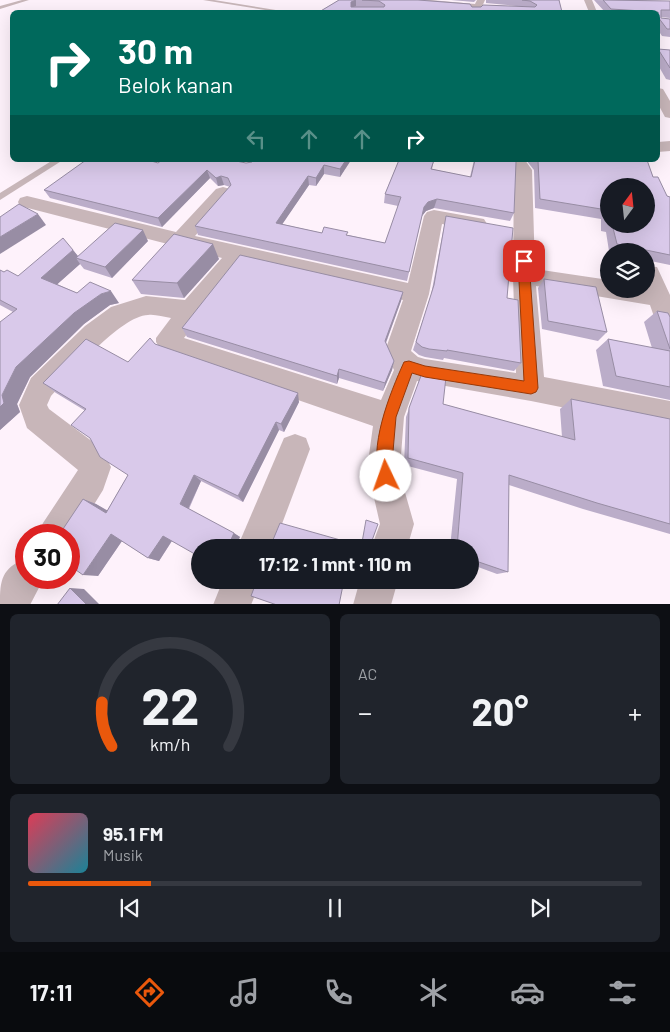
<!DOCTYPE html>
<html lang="id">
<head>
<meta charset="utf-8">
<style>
	body { margin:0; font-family:Barlow,sans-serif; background:#20242c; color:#f1f3f6; height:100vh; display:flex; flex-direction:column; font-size:19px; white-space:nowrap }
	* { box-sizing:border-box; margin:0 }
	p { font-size:16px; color:#9ea1a6 }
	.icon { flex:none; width:28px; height:28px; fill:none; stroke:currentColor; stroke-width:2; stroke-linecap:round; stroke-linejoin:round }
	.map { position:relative; height:604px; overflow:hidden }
	.drawer { display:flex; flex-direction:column; gap:10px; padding:10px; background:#0d0f14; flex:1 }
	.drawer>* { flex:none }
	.banner { position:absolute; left:10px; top:10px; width:650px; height:152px; border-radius:8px; box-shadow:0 5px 20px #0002; background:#00695c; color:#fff; overflow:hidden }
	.needle { width:32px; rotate:15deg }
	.fabs { position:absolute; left:600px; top:178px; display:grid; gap:10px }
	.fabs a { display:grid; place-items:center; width:55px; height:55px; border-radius:50%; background:#171b24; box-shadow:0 5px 20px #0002; font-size:25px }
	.speed { position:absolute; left:15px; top:524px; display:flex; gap:10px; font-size:25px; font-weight:700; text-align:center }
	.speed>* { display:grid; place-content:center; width:65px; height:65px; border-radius:50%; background:#171b24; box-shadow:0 5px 20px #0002; line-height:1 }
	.speed .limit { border:8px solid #d22; background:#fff; color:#111 }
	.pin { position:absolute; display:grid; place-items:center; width:42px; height:42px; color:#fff; margin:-21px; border-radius:10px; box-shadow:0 2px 8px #0006 }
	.me { position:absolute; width:55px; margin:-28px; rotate:357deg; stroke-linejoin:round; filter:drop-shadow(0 0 4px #0008) }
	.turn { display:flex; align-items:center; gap:18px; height:105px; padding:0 25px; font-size:22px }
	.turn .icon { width:65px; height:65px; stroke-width:2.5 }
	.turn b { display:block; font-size:35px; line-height:42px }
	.lanes { display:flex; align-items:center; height:48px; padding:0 25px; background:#0003; justify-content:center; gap:25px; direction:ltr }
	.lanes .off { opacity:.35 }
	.big { font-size:38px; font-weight:700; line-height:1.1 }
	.drawer .card { flex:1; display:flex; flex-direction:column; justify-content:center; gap:8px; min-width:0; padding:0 18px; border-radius:8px; background:#20242c }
	.drawer .dial { align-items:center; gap:0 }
	.dial svg { height:130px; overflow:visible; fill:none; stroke:#363941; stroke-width:7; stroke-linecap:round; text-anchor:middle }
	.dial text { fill:#f1f3f6; stroke:none }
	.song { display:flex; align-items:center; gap:15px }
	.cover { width:60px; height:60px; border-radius:8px; background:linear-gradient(135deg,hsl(350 70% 55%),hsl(190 70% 35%)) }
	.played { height:5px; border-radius:2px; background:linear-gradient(90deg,#ea580c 20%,#363941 20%) }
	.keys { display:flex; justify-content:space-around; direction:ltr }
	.heat { display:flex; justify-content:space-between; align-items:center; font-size:28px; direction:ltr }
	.drawer .tiles { flex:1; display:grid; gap:10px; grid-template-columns:1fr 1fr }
	.card:last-child { grid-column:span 2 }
	.trip { position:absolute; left:191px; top:539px; width:288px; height:50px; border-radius:25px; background:#171b24; box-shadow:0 5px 20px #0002; font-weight:700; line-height:50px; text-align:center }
	.menu { display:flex; height:80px; justify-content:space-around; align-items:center; background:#090b0e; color:#9ea1a6 }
	.menu .icon { width:35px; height:35px }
	.menu .active { color:#ea580c }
	.menu b { font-size:22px; color:#f1f3f6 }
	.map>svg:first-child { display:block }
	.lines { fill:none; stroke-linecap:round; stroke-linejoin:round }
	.service { fill:#c8b6b9; fill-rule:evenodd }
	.minor { fill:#c8b6b9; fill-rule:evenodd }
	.wall { fill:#bbadc9; fill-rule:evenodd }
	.shaded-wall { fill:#988da4 }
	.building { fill:#d9c9ea; stroke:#988da4 }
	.route { fill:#ea580c; stroke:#983908 }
</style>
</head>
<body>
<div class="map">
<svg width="670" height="605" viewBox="0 0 670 605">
	<rect width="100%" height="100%" fill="#fef2fb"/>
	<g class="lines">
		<g class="service">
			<path d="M22 0H29L0 9V6Z"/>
			<path d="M203 0H214L288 12H278Z"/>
			<path d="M53 160H63L0 200V193Z"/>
		</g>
		<g class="minor">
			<path d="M396 0H430L475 4 477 0H485L481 9 478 10 400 3Z"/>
			<path d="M584 0H592L597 12H589Z"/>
			<path d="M658 88 663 89 670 101V118L665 117 658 104Z"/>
			<path d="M670 141V151L658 152V142Z"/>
			<path d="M508 160H525L532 170 535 269 609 280V289H646V266L657 267 670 295V340L661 337 650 305 536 286 544 377 670 401V429L531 401 417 381 404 417 401 455 404 489 414 524 407 548H371L380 524 372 489 369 455 373 426 163 353 156 342V338L171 318C163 317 155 314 148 315 120 316 71 375 51 396L47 405 49 409 101 448 111 467 103 490 69 545V535H37L43 523 78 470 27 428 19 405 31 378 85 326 111 307 146 296 185 300 222 258 20 206 18 202 20 198 27 196 176 232 216 189 223 187 230 189 232 193 195 236 408 283 424 216 427 212 434 210 484 219 487 224 484 229 477 231 442 224 429 294 411 351 418 357 425 359 516 373 513 276 514 170ZM242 263 403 300 385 351 394 370 381 400 184 338Z"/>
			<path d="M295 434 306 438 310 449 273 548H237L284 438Z"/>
			<path d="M26 558V578H44L30 605H0C0 580 1 569 26 558Z"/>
			<path d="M223 580H261L251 605H213Z"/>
			<path d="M360 580H398L391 605H353Z"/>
		</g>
	</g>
	<g class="wall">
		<path d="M339 0H418L472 7H527L486 3V0H559L562 12H319Z"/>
		<path d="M451 0H476L474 2Z"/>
		<path d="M594 0 670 1V18L661 17V18L670 19V37L662 36 658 30V12H605Z"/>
		<path d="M658 49 670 50V80L666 79 658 65Z"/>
		<path d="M351 160 340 177 324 174 316 186 309 185 282 224 322 233 348 235 385 243 398 206 384 203 385 194 399 160H434L432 169 470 177 474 160H515L514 213 510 221 434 208 426 211 422 216 407 281 198 235 195 226 230 187 224 185 218 186 210 178 162 227 50 198 44 190 158 163H246Z"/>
		<path d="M526 160H647L653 177 667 196 670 197V265L646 260V251H609L606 232 601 231V219L535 208 534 170ZM609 186 646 224H609Z"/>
		<path d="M446 216 507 298 521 363 514 371 444 358 443 360 425 357 419 355 413 350 431 295 444 226Z"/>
		<path d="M148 241 112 278 84 269 80 264 57 284 77 293 119 303 110 305 84 324 30 377 17 404 20 412 0 430 13 312 0 305V270L4 272 18 276 73 250 78 256Z"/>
		<path d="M219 259 184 298 141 294 132 280Z"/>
		<path d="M544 279 607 332 598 341 542 329 538 288Z"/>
		<path d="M403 292 401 301 386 343 394 361 392 370 383 391 339 378 337 384 187 337 182 328Z"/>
		<path d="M657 311 670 317V400L603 386 596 350 608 339 652 348 644 322Z"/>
		<path d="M155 344 299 402 284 432 279 430 243 502 201 481 189 509 240 537 200 548 172 541 159 561 148 558 122 541 98 576 83 499 96 504 107 511 128 475 84 410 56 393 43 383 128 362Z"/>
		<path d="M422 373 443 404 562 437 560 409 571 399 670 419V534L583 509 509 485 508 572 497 574 470 564V548H450L457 479 404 465 406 417Z"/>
	</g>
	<g class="shaded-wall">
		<path d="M356 0V6L351 8 350 12 351 2Z"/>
		<path d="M346 160H351L340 177V169Z"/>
		<path d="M324 165V174L316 186V178Z"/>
		<path d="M207 170 210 178 162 227 158 218Z"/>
		<path d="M221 176 224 185 218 186 216 178Z"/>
		<path d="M308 176 309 185 277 232 276 223Z"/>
		<path d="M437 199 434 208 426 211 422 216 407 281 424 207 428 202Z"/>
		<path d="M38 214 46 225 0 254V237Z"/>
		<path d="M143 230 148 241 112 278 105 267Z"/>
		<path d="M213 244 219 259 184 298 177 283Z"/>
		<path d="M73 250 81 260 76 258 80 264 52 289 41 278Z"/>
		<path d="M111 291 119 303 110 305 84 324 30 377 17 404 20 412 0 430V407L2 395 16 367 74 313 101 294Z"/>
		<path d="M403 292 401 301 383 350 385 341Z"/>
		<path d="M394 361 392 370 383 391 385 383Z"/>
		<path d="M339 369V378L337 384V376Z"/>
		<path d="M298 393 299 402 284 432 281 424Z"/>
		<path d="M276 422 279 430 243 502 238 496Z"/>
		<path d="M194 475 201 481 188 509 180 504Z"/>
		<path d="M83 499 96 504 119 517 106 513Z"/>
		<path d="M234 533 240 537 235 548 231 547 229 544Z"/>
		<path d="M111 534 124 538 98 576 83 575Z"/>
		<path d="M163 536 173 539 159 561 148 558Z"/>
		<path d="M70 588 84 589 100 605H87Z"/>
	</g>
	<g class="building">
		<path d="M339 0H356L351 2V7H384L385 5 379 1 362 0H418L470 4 472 7H481L483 5 535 7 537 5 530 1 522 0H559L562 12H319Z"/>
		<path d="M603 0 670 1V10H661V18L670 19V29H667L658 17V12L611 9Z"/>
		<path d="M658 49 670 50V68Z"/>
		<path d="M86 160H148L158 163 162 160H231L246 163 252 162 254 160H346L340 169 324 165 316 178 308 176 276 223 322 233 324 227 348 232 346 235 385 243 401 197 385 194 399 160H434L431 169 471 177 475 160H515L516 162 514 213 437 199 428 202 424 207 409 272 195 226 231 185 228 178 221 176 216 178 207 170 158 218 44 190Z"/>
		<path d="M537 160H647L653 177H658L667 196 670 197V255L617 244 612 224H646V186H609V222H607V210L540 199 538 161Z"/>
		<path d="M19 204 38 214 0 237V217Z"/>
		<path d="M446 216 513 228 507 298 518 300 521 363 447 350V351L429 349 422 347 416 342 434 285Z"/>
		<path d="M115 223 143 230 105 267 76 258Z"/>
		<path d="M174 234 213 244 177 283 132 280Z"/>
		<path d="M63 238 73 250 41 278 77 293 90 282 111 291 101 294 74 313 16 367 2 395 4 403 0 407V322L17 309 0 300V270L4 272 7 270 18 276Z"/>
		<path d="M240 255 403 292 385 341 394 361 385 383 339 369 337 376 182 328Z"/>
		<path d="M544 279 596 287 607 332 548 321Z"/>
		<path d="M657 311 668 313 670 317V349Z"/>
		<path d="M150 338 155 344 298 393 281 424 276 422 238 496 194 475 180 504 234 533 229 544 231 547 260 548H200V557L163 536 148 558 111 534 83 575 69 565V535H59L83 499 106 513 128 475 100 457 90 438 71 425 86 409 43 383 86 339 128 362Z"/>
		<path d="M608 339 670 351V387L616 376Z"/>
		<path d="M422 373 446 377 443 404 575 440 571 399 670 419V524L597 503 509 475 508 572 470 559V548H457L463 473 408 458 409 408Z"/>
		<path d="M366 520 378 524 370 546 371 548H361Z"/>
		<path d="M280 523 351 543 350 548H264L270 547Z"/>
		<path d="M257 580H344L339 605H277L251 596Z"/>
		<path d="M70 588 87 605H57Z"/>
	</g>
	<path class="route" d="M524 258 529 261 538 388 536 392 531 394 425 377 412 373 396 417 392 463 394 476 392 482 386 484 381 482C367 449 390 393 404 362L409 361 425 366 524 381 518 261Z"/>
</svg>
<div class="fabs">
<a><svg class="needle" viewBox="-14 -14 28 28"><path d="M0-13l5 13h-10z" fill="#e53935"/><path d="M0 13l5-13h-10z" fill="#9ea1a6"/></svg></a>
<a><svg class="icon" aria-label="layers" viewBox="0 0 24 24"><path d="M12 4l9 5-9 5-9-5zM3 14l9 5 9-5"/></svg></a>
</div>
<div class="speed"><div class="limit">30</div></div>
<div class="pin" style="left:524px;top:261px;background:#d93025"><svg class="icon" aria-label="arrive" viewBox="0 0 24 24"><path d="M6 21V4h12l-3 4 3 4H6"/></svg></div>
<svg class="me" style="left:386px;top:476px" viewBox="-20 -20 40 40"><circle r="19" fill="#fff"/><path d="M0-13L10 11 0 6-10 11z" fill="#ea580c"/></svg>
<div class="trip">17:12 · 1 mnt · 110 m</div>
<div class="banner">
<div class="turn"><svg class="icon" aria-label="right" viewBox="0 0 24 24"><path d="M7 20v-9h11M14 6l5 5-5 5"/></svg><div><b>30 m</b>Belok kanan</div></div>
<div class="lanes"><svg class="icon off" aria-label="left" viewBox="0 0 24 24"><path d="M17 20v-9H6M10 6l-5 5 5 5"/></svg><svg class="icon off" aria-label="ahead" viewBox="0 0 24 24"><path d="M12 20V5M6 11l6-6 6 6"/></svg><svg class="icon off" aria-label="ahead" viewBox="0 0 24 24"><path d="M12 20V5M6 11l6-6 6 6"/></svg><svg class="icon" aria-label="right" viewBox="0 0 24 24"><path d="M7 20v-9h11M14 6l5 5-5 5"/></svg></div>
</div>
</div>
<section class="drawer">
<div class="tiles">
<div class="card dial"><svg viewBox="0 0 100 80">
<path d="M14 69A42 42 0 1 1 86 69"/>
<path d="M14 69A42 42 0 0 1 8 42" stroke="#ea580c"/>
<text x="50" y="56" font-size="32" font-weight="700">22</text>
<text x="50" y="72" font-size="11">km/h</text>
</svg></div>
<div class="card"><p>AC</p>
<div class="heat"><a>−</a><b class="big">20°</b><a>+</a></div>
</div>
<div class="card">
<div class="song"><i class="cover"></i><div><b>95.1 FM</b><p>Musik</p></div></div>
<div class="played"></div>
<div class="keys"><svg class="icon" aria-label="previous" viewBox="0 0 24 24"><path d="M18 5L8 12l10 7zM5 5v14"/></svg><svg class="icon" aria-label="pause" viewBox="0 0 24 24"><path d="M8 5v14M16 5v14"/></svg><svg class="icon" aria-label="next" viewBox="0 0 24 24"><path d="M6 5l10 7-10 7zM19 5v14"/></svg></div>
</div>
</div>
</section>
<nav class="menu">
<b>17:11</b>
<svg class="icon active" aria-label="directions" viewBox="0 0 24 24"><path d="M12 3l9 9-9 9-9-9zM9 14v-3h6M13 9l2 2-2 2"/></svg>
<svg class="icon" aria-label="music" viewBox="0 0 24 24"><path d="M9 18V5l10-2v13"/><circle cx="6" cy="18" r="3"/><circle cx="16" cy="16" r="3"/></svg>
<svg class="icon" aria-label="phone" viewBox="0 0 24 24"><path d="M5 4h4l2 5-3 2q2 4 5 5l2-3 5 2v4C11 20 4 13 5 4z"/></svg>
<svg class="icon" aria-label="climate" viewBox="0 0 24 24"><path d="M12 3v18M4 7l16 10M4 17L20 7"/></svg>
<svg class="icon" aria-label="car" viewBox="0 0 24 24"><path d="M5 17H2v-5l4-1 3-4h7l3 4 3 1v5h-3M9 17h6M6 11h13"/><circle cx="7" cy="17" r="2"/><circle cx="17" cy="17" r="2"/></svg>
<svg class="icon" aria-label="filters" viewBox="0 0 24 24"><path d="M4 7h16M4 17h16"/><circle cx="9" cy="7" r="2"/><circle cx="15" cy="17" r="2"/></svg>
</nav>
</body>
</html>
